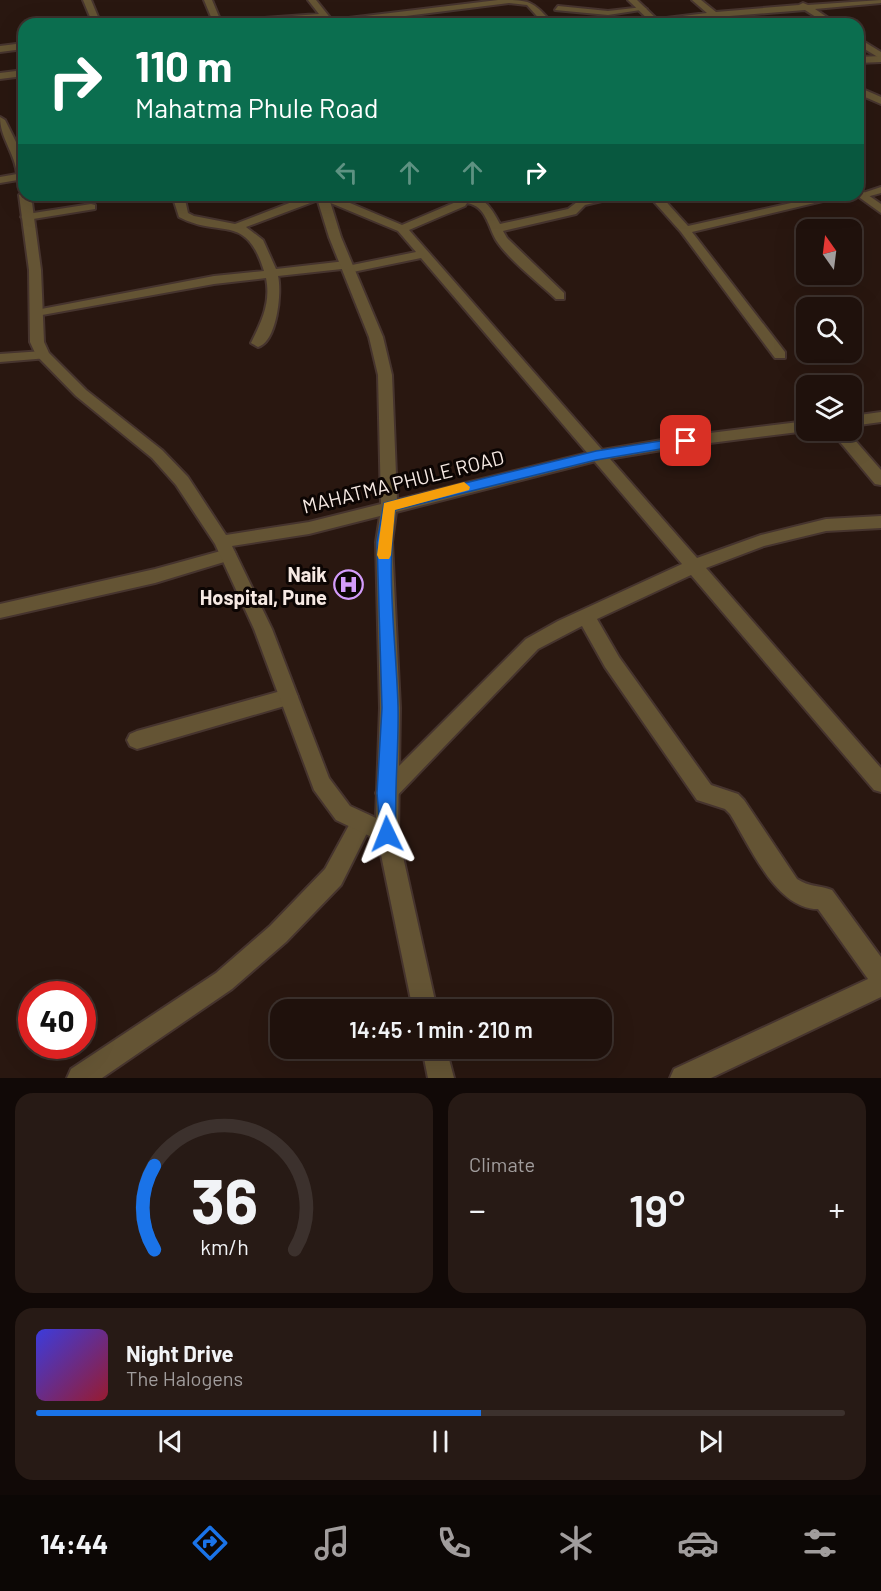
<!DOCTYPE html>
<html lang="en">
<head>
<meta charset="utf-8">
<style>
	body { margin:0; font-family:Barlow,sans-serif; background:#271a15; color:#f1f3f6; height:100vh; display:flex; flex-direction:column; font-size:22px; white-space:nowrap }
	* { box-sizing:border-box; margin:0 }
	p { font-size:20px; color:#a19d9d }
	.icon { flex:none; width:33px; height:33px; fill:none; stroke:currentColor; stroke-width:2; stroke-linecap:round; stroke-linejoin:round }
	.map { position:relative; height:1078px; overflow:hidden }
	.sheet { display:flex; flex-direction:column; gap:15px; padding:15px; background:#110907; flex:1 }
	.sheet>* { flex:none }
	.guide { position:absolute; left:18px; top:18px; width:846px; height:183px; border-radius:18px; box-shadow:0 6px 24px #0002,0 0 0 2px #3c312d; background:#0b6e4f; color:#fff; overflow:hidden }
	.needle { width:39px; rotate:346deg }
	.fabs { position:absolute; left:796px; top:219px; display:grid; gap:12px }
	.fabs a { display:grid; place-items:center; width:66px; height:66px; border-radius:12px; background:#1f110c; box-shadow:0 6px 24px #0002,0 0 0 2px #3c312d; font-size:30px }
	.speed { position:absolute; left:18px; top:981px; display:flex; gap:12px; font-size:30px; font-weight:700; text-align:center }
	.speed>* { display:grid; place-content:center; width:78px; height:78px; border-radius:50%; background:#1f110c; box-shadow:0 6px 24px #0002,0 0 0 2px #3c312d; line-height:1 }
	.speed .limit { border:9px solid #d22; background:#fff; color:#111 }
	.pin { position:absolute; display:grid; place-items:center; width:51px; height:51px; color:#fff; margin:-26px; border-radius:12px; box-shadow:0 3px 9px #0006 }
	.me { position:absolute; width:66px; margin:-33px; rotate:358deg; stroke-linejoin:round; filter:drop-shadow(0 0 4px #0008) }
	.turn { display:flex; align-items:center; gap:21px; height:126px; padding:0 18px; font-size:27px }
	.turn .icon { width:78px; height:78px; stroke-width:2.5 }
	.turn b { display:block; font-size:42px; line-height:51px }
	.lanes { display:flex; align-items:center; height:57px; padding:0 18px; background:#0003; justify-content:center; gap:30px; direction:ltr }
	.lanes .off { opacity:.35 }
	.big { font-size:45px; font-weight:600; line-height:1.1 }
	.sheet .tile { flex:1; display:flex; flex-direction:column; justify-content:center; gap:9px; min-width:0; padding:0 21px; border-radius:18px; background:#271a15 }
	.sheet .dial { align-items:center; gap:0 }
	.dial svg { height:156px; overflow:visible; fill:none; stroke:#3c312d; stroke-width:7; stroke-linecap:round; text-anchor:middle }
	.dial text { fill:#f1f3f6; stroke:none }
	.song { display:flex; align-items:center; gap:18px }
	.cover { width:72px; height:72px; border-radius:9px; background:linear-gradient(135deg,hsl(240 70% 55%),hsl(350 70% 35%)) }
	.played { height:6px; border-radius:3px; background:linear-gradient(90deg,#1a73e8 55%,#3c312d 55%) }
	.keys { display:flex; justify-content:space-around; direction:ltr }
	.heat { display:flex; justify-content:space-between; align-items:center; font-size:33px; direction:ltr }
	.sheet .tiles { flex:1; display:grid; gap:15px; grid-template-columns:1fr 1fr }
	.tile:last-child { grid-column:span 2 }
	.trip { position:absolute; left:270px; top:999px; width:342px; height:60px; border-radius:18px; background:#1f110c; box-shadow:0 6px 24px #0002,0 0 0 2px #3c312d; font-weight:600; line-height:60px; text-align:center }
	.menu { display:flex; height:96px; justify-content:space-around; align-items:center; background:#0c0705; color:#a19d9d }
	.menu .icon { width:42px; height:42px }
	.menu .selected { color:#1a73e8 }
	.menu b { font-size:27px; color:#f1f3f6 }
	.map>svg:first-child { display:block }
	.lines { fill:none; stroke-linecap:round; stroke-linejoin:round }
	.minor-casing { stroke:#46342e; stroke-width:4 }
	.tertiary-casing { stroke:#46342e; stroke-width:4 }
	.minor { fill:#645434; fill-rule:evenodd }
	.tertiary { fill:#645434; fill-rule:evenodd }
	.route { fill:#1a73e8; stroke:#114b97; stroke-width:1.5 }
	.slow { fill:#f59e0b }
	.labels { text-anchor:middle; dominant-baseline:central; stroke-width:6; stroke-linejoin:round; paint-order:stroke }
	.street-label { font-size:20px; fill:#f6e9e3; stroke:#0c0503 }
	.poi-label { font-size:20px; font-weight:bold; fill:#f6e9e3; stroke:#0c0503; text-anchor:end }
</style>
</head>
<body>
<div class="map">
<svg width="881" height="1078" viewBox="0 0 881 1078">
	<rect width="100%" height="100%" fill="#291710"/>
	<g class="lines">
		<defs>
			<g id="minor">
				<path d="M83 0H91L101 24H93Z"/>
				<path d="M308 0H316L332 20 498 0C530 0 532 0 553 24H544L527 5 509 3 342 24H326L322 19 207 24 211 22 319 14Z"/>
				<path d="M692 0H701L716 12 799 5 803 3 808 5 881 0V3L815 9 837 24H827L805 10 654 22 650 20 707 13Z"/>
				<path d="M558 6 608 11 643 7 647 9 608 15 555 10Z"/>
				<path d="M858 38 881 52V59L858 45Z"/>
				<path d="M24 43V49L0 52V46Z"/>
				<path d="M24 70V76L0 79V73Z"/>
				<path d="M858 87 881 97V104L858 94Z"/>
				<path d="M881 187V193L863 198 857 195Z"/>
				<path d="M172 195H184L188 213 194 216 235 224 310 195H331L402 225 456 202 458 195C482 195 489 203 500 224L568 209 581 199 627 195 585 205 576 214 503 231 507 238 564 293V299H556C539 283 507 258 496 240 488 226 486 206 467 203L465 206 409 230 697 558 761 535 826 519 881 516V528L826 531 764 546 706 568 881 768V792L874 790 691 575 597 619 619 657 711 785 738 794 744 800 797 879C809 887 819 885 832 890L881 957V997L711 1078H670L674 1069 868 979 818 909C776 909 750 846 730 814L725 809 697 800 605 667 582 626 538 649 393 800 386 803 379 800 376 793 379 786 526 639 558 621 682 564 421 258 348 273 342 269 278 276C282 292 277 342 258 347L251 343C262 321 271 302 266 278L214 284 31 317V311L36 310 214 276 264 271C246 212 221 239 179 217ZM321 199 398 231 416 252 352 265 346 261 276 269 263 240 246 227Z"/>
				<path d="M648 195H660L688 226 827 195H848L692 232 785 352V358H775L681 232Z"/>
				<path d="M91 204 95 205V209L27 220 21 217 27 214Z"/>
				<path d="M43 351 48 352V358L0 362V354Z"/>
				<path d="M830 430H846L881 470V485L875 484Z"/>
				<path d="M228 549 234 551 236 555 234 559 155 583 0 618V604L155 569Z"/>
				<path d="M288 689 295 691 298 697 295 703 288 705 137 749 130 746 127 740 130 734 137 731Z"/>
				<path d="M361 813 368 816 372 823 341 885 286 942 232 989 102 1078H67L71 1069 216 973 270 926 325 869 354 816Z"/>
			</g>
			<g id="tertiary">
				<path d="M204 0H212L222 24H214Z"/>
				<path d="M628 0H637L662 24H653Z"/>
				<path d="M881 56V62L858 63V57Z"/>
				<path d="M0 117 5 120 24 158V191L19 188 18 180 0 183V177L17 174C15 153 0 138 0 117Z"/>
				<path d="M858 188 881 204V213L856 195Z"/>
				<path d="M24 192V195H31L41 270 44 342 49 353 86 390 162 450 188 477 226 535 309 522 381 504 378 375 369 337 329 237 316 195H328L341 237 383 337 392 375 397 500 596 451 686 436 807 421V431L686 446 596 461 396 512 392 542 400 708 398 834 437 1010H413L378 840 336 820 314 790 254 629 215 544 176 485 152 458 76 396 36 355 30 342 29 270 19 195ZM380 516 376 542 380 708 376 818 350 806 329 778 272 629 232 546 309 534Z"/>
				<path d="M881 412V422L852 426V416Z"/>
				<path d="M422 1048H446L454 1078H428Z"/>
			</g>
		</defs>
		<use href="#minor" class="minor-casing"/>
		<use href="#tertiary" class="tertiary-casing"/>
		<use href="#minor" class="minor"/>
		<use href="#tertiary" class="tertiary"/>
	</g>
	<path class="route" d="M686 437 690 438V444L596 460 395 510C386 574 396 641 398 706 399 749 394 791 396 834L393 840 387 842 381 840 377 793 382 708 377 542 384 503 596 451Z"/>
	<path class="slow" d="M464 482 470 487 469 490 395 510 391 555 389 559H379L377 555 384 503Z"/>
	<defs>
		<symbol id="hospital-ring" viewBox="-11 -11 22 22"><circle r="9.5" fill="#0c0503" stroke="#d49cfb" stroke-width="1.5"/><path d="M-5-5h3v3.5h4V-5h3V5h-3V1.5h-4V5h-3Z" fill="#d49cfb"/></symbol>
	</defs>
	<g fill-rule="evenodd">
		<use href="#hospital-ring" x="332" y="568" width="33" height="33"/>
	</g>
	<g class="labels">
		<g class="street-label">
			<text transform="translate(403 481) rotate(-14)">MAHATMA PHULE ROAD</text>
		</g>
		<g class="poi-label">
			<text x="327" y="574">Naik<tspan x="327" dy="23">Hospital, Pune</tspan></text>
		</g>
	</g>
</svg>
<div class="fabs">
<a><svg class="needle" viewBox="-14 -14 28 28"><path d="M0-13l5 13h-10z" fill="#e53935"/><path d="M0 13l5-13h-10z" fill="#a19d9d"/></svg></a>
<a><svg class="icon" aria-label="search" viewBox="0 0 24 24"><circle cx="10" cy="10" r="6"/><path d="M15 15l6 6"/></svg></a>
<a><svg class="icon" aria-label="layers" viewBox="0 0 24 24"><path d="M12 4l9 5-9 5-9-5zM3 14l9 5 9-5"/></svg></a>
</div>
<div class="speed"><div class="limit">40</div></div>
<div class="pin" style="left:686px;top:441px;background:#d93025"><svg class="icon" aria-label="arrive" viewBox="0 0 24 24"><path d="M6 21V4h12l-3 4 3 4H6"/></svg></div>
<svg class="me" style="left:387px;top:834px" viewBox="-20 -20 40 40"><path d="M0-17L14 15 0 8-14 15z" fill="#1a73e8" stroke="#fff" stroke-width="4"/></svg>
<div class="trip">14:45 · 1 min · 210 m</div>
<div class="guide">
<div class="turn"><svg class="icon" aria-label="right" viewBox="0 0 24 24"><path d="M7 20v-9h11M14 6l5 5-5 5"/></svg><div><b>110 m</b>Mahatma Phule Road</div></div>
<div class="lanes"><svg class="icon off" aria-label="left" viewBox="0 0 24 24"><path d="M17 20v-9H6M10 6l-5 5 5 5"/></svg><svg class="icon off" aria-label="ahead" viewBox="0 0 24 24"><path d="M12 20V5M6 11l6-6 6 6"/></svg><svg class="icon off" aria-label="ahead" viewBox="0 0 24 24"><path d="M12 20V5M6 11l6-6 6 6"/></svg><svg class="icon" aria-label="right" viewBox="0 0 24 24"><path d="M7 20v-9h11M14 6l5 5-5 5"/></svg></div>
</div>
</div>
<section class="sheet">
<div class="tiles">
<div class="tile dial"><svg viewBox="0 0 100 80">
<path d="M14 69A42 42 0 1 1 86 69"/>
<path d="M14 69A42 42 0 0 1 14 26" stroke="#1a73e8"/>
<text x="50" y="56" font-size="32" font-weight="700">36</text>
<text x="50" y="72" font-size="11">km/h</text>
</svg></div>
<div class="tile"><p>Climate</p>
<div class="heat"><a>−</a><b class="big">19°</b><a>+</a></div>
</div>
<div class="tile">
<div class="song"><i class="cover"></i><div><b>Night Drive</b><p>The Halogens</p></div></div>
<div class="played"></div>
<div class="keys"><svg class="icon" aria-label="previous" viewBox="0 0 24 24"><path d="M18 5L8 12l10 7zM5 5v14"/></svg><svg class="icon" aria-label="pause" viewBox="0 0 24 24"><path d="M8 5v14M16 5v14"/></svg><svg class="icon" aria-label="next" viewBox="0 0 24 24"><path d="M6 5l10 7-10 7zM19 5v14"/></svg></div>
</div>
</div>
</section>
<nav class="menu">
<b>14:44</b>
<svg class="icon selected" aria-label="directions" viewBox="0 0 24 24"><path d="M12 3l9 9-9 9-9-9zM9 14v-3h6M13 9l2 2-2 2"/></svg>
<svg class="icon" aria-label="music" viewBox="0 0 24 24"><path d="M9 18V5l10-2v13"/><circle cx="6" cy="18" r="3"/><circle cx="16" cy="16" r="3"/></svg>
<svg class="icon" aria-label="phone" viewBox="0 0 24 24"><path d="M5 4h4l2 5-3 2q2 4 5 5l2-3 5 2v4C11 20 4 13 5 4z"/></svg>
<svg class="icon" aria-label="climate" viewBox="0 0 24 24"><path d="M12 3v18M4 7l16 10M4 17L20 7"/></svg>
<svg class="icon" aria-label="car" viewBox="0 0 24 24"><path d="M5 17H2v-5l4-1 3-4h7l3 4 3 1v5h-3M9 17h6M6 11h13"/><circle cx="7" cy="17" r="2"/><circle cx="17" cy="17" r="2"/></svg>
<svg class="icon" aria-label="filters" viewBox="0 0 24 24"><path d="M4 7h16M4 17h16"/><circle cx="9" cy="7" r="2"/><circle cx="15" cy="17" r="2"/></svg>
</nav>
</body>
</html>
